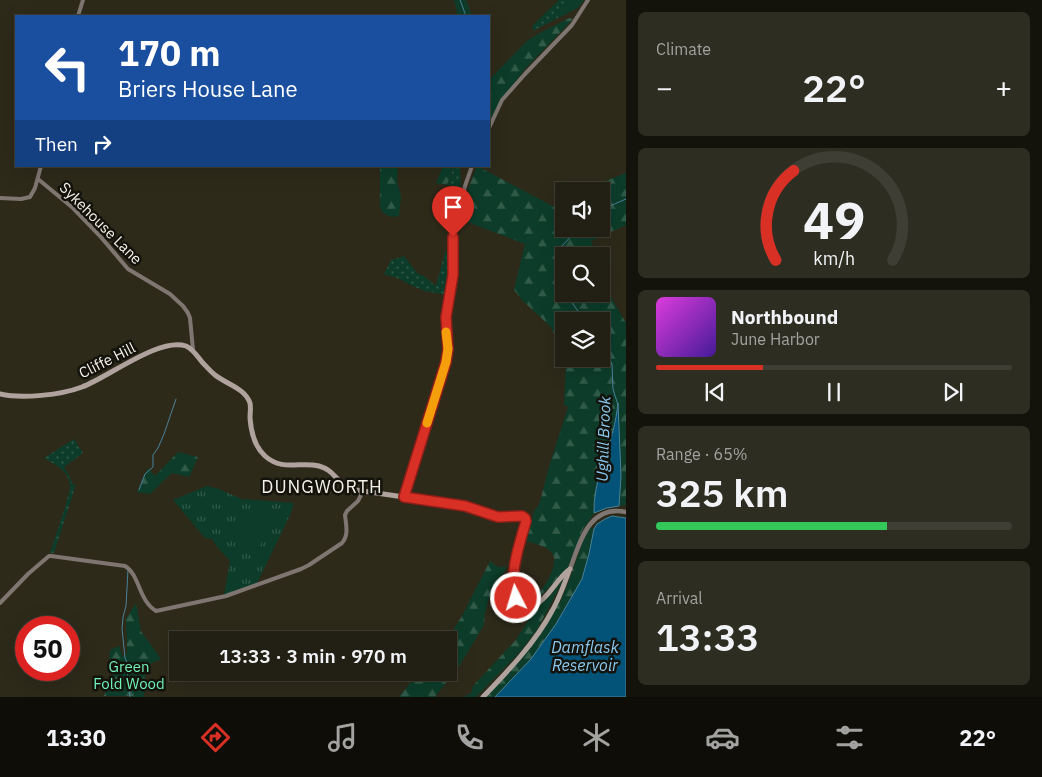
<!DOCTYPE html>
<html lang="en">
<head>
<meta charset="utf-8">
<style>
	body { margin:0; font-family:"IBM Plex Sans",sans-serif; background:#2e2d22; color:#f1f3f6; height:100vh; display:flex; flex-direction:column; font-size:19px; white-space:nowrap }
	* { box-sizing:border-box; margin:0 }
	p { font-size:16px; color:#a2a3a0 }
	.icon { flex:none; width:28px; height:28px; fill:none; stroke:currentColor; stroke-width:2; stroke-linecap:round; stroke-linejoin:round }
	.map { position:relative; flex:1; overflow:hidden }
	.sheet { display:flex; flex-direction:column; gap:12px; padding:12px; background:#13120b; width:416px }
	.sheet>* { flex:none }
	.top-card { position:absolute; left:15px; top:15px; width:475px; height:152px; border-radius:0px; box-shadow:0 5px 20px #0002,0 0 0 1px #3f3e34; background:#1a4fa0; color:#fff; overflow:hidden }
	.fabs { position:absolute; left:555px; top:182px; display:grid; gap:10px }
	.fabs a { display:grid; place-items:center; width:55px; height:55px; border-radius:0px; background:#222014; box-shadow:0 5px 20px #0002,0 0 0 1px #3f3e34; font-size:25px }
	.speed { position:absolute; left:15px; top:616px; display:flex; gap:10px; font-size:25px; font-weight:700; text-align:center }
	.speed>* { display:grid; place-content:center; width:65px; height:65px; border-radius:50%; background:#222014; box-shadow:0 5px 20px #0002,0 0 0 1px #3f3e34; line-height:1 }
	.speed .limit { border:8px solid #d22; background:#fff; color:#111 }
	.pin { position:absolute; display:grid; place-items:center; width:42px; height:42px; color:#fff; margin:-51px -21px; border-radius:50% 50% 50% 0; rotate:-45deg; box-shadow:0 0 5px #0007 }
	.pin .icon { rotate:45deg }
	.me { position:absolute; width:55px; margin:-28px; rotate:355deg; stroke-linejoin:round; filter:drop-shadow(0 0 4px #0008) }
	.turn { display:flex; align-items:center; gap:18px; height:105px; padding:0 20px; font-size:22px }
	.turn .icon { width:65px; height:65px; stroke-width:2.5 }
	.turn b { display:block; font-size:35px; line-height:42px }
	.then { display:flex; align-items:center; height:48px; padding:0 20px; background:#0003; gap:10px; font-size:19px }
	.big { font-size:38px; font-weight:600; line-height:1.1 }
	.sheet .tile { flex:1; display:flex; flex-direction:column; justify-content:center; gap:8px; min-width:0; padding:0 18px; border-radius:8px; background:#2e2d22 }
	.sheet .dial { align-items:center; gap:0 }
	.dial svg { height:130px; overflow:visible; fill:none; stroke:#3f3e34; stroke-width:7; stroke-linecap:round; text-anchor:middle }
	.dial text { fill:#f1f3f6; stroke:none }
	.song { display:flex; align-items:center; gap:15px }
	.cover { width:60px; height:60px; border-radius:8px; background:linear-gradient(135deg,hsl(300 70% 55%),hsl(260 70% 35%)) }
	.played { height:5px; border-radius:2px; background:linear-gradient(90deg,#d93025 30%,#3f3e34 30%) }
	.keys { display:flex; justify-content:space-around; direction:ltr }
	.heat { display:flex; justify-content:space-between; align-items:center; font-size:28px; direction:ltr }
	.charge { height:8px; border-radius:4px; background:linear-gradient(90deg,#34c759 65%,#3f3e34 0) }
	.trip { position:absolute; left:169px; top:631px; width:288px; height:50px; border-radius:0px; background:#222014; box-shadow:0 5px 20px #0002,0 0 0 1px #3f3e34; font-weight:600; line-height:50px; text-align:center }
	.tab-bar { display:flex; height:80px; justify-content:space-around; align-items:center; background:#0e0d08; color:#a2a3a0 }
	.tab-bar .icon { width:35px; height:35px }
	.tab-bar .on { color:#d93025 }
	.tab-bar b { font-size:22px; color:#f1f3f6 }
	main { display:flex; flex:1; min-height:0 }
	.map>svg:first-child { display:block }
	.grass { fill:url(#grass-dots) }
	.forest { fill:url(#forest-firs) }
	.park { fill:url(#park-tufts) }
	.pitch { fill:#0d3d2a }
	.water { fill:#025377; stroke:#4a8299 }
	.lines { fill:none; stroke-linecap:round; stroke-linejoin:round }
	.stream { stroke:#4a8299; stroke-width:1 }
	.minor { stroke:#7f7672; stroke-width:4 }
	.tertiary { stroke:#7f7672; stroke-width:4.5 }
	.secondary { stroke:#b0a29c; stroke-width:5 }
	.route-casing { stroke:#8d1f18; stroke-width:12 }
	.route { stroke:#d93025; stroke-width:9 }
	.slow { stroke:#f59e0b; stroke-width:9 }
	.labels { text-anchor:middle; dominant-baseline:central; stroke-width:5; stroke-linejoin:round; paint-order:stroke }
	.street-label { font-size:15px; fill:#f3f1e7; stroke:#13120b }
	.park-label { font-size:15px; fill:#71f3ba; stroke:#13120b }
	.water-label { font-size:16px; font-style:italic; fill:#89c9f0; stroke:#13120b }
	.quarter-label { font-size:18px; letter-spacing:1px; fill:#f3f1e7; stroke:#13120b }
</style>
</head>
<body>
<main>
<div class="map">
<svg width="626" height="697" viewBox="0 0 626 697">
	<defs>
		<pattern id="grass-dots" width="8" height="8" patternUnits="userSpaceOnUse" patternTransform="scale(1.25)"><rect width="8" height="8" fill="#0d3d2a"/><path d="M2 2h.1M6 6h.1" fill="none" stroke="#315a49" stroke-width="1.8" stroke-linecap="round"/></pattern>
		<pattern id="forest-firs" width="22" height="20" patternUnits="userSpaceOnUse" patternTransform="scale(1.25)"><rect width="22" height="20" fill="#0d3d2a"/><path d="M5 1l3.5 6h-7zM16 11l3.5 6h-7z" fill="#315a49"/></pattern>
		<pattern id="park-tufts" width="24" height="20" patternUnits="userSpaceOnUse" patternTransform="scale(1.25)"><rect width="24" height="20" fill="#0d3d2a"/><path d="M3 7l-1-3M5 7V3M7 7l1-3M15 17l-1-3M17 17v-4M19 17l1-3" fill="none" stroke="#315a49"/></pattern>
	</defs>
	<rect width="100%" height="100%" fill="#2d2a1a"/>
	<g class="grass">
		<path d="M559 0H571L558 12V18L533 31V25Z"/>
		<path d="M454 166H460L461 188 447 185Z"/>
		<path d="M446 249 449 266 447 295 425 291 410 285 400 279 384 274 391 260 404 256 417 273 424 276 436 286Z"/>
		<path d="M74 439 83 453 64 467 69 475 73 485 76 484 54 553H50C55 537 61 521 66 504 67 499 70 491 70 485 69 471 54 464 44 458Z"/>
	</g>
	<g class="forest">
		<path d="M454 0H466L472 16H456L457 11Z"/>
		<path d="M571 0H584L578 8 558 18V12Z"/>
		<path d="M569 18 573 19 526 68 501 100 489 123V80L527 41 538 34Z"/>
		<path d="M380 166H398L397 180 401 197 399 216 391 217 383 213 380 207Z"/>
		<path d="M443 166H454L447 185 436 183Z"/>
		<path d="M477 166 562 211 564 210V229H601V191H600L603 182 626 173V225L591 241 596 256H564V294H601V270L613 301 626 323V505L619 506 618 502 621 476 618 406 613 431 599 477 594 504V513L590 520 583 529 568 567 536 601 530 605C521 604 518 598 516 591L524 599 530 601C541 594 561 565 552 553 548 546 531 543 523 540L529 518 532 519 535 509 537 508 540 502 548 470 568 407 564 405 566 364 564 359H601V321H564V358L551 327 523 301 514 290 525 244 460 219 466 195Z"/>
		<path d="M178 452 198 457 189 477 172 473 150 494 137 492 148 468 155 476Z"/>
		<path d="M591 527 594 529 589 554 582 579 556 624 531 659 495 697H485L498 684 560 602 570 578 583 541Z"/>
		<path d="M490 561 498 567H507L490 595 485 613 484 625 461 663 435 697H399L410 683 422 673 448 672 447 640 462 616Z"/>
		<path d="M565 577 537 630 520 652 476 697H464L471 693 473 686 515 641 528 621 523 619 527 610C541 610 556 588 565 577Z"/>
		<path d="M136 603 141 631 161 659 146 666 144 697H132V696H104L112 675 109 665 110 650 119 646 123 657 127 653 126 619Z"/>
	</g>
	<path class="park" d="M207 486 219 489 244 500 245 499 294 503 291 513 257 583 224 595 230 561 219 549 212 539 205 538 173 500Z"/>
	<path class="pitch" d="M253 508 273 518 255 556 235 546Z"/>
	<g class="water">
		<path d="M618 403 621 476 619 506 607 508 594 513C593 485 606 457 613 431 615 422 617 413 618 403Z"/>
		<path d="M612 516 626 518V697H495L531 659 556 624 582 579 589 554 594 529 597 524 605 519Z"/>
	</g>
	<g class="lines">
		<g class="stream">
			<path d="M460 0 466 16"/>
			<path d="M601 210 626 199"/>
			<path d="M564 268 559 249 578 229"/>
			<path d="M570 294 573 304 585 321"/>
			<path d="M601 345 606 352 612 364 613 389 618 405"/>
			<path d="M139 490 145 474 153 467V455L158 448 164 434 176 399"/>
			<path d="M128 570 126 606 123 617 122 629 125 658 128 665 127 670 130 697"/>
		</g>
		<g class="minor">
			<path d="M78 16 83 0"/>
			<path d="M489 128 502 100 525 74 572 25 588 0"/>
			<path d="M38 179 73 208 100 236 128 269 170 294 183 306 188 313 190 318 193 350"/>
			<path d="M0 198 21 199 30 197 35 188 41 166"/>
			<path d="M404 497 446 362 448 349 446 317 453 275V237L465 186 472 166"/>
			<path d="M0 603 28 574 49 556H51L125 566C140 575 138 600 156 611L226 596 301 569 309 565 342 543C349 535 346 525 345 515L347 511 358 501 363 491"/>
		</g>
		<path class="tertiary" d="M570 569C580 542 589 504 626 512"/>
		<g class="secondary">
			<path d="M0 394C22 399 61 395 82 387 109 377 159 337 186 346 193 349 197 356 202 362 206 366 210 371 215 375 226 384 245 388 250 403 251 408 250 413 250 418 251 432 254 446 265 456 283 472 300 461 319 466 333 470 335 479 346 486 349 488 353 489 356 490L465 506 498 517H524L526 521C521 540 503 589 520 603 525 607 529 608 535 605 549 598 557 578 570 569"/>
			<path d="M483 697C508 671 535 643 552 611 559 599 564 585 569 571"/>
		</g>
	</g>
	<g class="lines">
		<defs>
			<path id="route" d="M453 237V275L446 317 448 349 446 362 404 497 465 506 498 517 522 516 525 518 526 521C519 546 509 572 516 598"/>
		</defs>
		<use href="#route" class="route-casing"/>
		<use href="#route" class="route"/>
		<path class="slow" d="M427 423 446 362 448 349 446 332"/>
	</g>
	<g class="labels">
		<g class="street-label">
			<text transform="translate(101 223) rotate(45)">Sykehouse Lane</text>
			<text transform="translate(107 360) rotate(-27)">Cliffe Hill</text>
		</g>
		<g class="park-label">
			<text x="129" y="666">Green<tspan x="129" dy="17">Fold Wood</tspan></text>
		</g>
		<g class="water-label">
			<text transform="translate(603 439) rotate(-88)">Ughill Brook</text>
			<text x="585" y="647">Damflask<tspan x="585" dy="18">Reservoir</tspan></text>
		</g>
		<g class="quarter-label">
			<text x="322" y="486">DUNGWORTH</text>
		</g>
	</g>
</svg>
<div class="fabs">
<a><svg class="icon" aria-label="sound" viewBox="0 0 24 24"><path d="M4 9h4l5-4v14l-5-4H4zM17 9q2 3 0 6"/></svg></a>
<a><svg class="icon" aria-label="search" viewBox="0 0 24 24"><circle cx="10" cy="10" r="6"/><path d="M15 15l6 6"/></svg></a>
<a><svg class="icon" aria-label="layers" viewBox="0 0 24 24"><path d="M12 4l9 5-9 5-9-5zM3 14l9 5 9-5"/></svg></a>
</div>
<div class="speed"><div class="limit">50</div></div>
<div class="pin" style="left:453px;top:237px;background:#d93025"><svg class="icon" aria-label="arrive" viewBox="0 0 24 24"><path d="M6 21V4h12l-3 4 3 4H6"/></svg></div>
<svg class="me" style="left:516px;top:598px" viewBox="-20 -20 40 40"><circle r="17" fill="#d93025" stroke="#fff" stroke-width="3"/><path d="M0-11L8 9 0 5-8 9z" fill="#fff"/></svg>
<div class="trip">13:33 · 3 min · 970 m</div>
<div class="top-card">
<div class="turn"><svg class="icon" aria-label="left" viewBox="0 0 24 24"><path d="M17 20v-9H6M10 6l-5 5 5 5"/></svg><div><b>170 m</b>Briers House Lane</div></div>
<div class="then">Then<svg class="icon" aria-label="right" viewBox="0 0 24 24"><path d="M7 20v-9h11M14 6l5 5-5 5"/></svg></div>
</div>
</div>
<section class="sheet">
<div class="tile"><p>Climate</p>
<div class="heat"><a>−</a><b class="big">22°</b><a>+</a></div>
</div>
<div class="tile dial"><svg viewBox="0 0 100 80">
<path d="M14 69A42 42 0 1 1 86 69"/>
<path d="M14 69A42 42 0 0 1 25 14" stroke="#d93025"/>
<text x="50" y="56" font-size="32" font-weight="700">49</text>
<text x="50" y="72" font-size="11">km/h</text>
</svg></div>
<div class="tile">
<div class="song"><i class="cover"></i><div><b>Northbound</b><p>June Harbor</p></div></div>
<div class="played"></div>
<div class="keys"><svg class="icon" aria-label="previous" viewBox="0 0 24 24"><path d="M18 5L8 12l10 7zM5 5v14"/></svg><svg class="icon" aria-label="pause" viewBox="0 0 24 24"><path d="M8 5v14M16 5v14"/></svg><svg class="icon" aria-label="next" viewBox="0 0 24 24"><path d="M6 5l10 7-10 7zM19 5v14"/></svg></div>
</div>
<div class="tile"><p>Range · 65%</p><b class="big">325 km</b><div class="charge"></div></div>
<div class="tile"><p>Arrival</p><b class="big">13:33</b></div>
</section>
</main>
<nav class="tab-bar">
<b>13:30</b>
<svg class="icon on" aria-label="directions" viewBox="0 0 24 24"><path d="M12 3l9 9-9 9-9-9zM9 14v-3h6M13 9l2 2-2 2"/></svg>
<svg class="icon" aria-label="music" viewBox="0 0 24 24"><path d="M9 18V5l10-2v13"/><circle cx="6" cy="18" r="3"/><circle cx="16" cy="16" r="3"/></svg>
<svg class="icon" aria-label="phone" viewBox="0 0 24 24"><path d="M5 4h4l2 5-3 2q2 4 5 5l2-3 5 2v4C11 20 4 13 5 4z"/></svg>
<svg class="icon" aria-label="climate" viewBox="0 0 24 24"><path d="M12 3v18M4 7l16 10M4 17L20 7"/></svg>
<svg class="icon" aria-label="car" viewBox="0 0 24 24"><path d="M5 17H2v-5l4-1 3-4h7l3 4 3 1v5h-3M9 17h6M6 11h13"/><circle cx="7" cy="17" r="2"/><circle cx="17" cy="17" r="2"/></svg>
<svg class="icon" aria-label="filters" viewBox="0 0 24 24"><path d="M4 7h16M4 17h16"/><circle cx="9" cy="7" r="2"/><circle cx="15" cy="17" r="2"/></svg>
<b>22°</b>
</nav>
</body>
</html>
